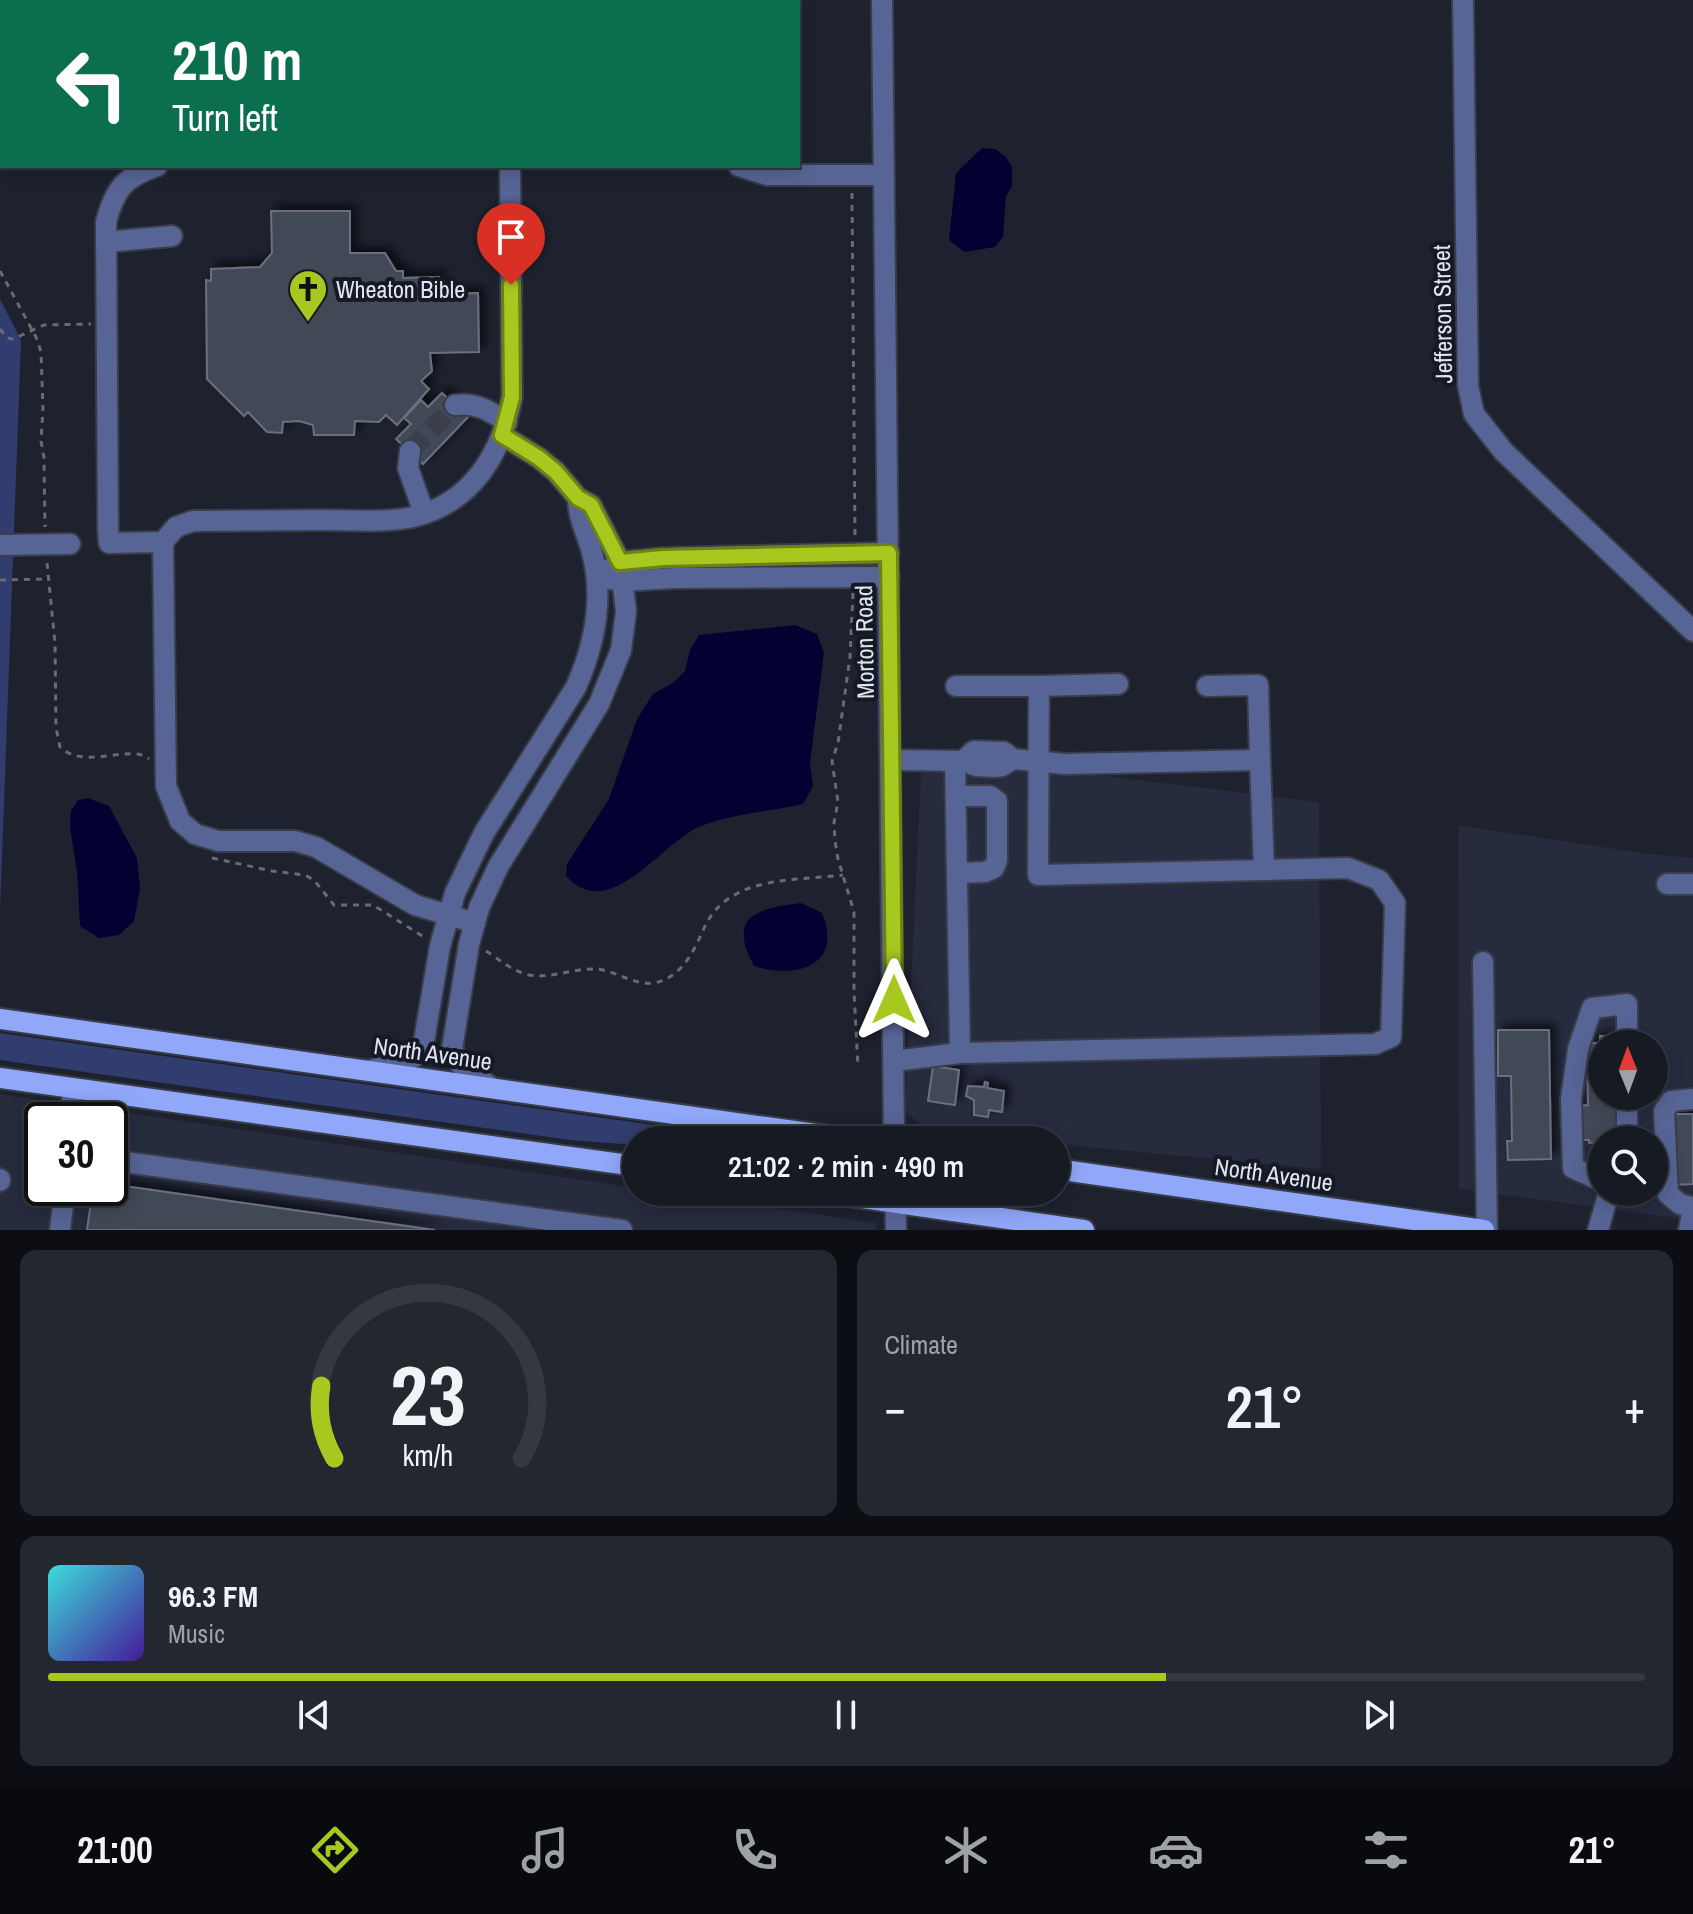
<!DOCTYPE html>
<html lang="en">
<head>
<meta charset="utf-8">
<style>
	body { margin:0; font-family:"Archivo Narrow",sans-serif; background:#232730; color:#f1f3f6; height:100vh; display:flex; flex-direction:column; font-size:30px; white-space:nowrap }
	* { box-sizing:border-box; margin:0 }
	p { font-size:26px; color:#9ea1a6 }
	.icon { flex:none; width:44px; height:44px; fill:none; stroke:currentColor; stroke-width:2; stroke-linecap:round; stroke-linejoin:round }
	.map { position:relative; height:1230px; overflow:hidden }
	.panel { display:flex; flex-direction:column; gap:20px; padding:20px; background:#0c0e13; flex:1 }
	.panel>* { flex:none }
	.guide { position:absolute; left:0px; top:0px; width:800px; height:168px; box-shadow:0 4px 20px #0003,0 0 0 2px #353841; background:#0b6e4f; color:#fff; overflow:hidden }
	.needle { width:52px; rotate:359deg }
	.fabs { position:absolute; left:1588px; top:1030px; display:grid; gap:16px }
	.fabs a { display:grid; place-items:center; width:80px; height:80px; border-radius:50%; background:#161a23; box-shadow:0 4px 20px #0003,0 0 0 2px #353841; font-size:40px }
	.speed { position:absolute; left:24px; top:1102px; display:flex; gap:16px; font-size:40px; font-weight:700; text-align:center }
	.speed>* { display:grid; place-content:center; width:104px; height:104px; border-radius:50%; background:#161a23; box-shadow:0 4px 20px #0003,0 0 0 2px #353841; line-height:1 }
	.speed .limit { border:4px solid #111; border-radius:12px; background:#fff; color:#111 }
	.pin { position:absolute; display:grid; place-items:center; width:68px; height:68px; color:#fff; margin:-82px -34px; border-radius:50% 50% 50% 0; rotate:-45deg; box-shadow:0 0 8px #0007 }
	.pin .icon { rotate:45deg }
	.me { position:absolute; width:88px; margin:-44px; rotate:0deg; stroke-linejoin:round; filter:drop-shadow(0 0 6px #0008) }
	.turn { display:flex; align-items:center; gap:28px; height:168px; padding:0 40px; font-size:36px }
	.turn .icon { width:104px; height:104px; stroke-width:2.5 }
	.turn b { display:block; font-size:56px; line-height:68px }
	.big { font-size:60px; font-weight:600; line-height:1.1 }
	.panel .tile { flex:1; display:flex; flex-direction:column; justify-content:center; gap:12px; min-width:0; padding:0 28px; border-radius:16px; background:#232730 }
	.panel .dial { align-items:center; gap:0 }
	.dial svg { height:208px; overflow:visible; fill:none; stroke:#353841; stroke-width:7; stroke-linecap:round; text-anchor:middle }
	.dial text { fill:#f1f3f6; stroke:none }
	.song { display:flex; align-items:center; gap:24px }
	.cover { width:96px; height:96px; border-radius:12px; background:linear-gradient(135deg,hsl(180 70% 55%),hsl(260 70% 35%)) }
	.played { height:8px; border-radius:4px; background:linear-gradient(90deg,#a7c81f 70%,#353841 70%) }
	.keys { display:flex; justify-content:space-around; direction:ltr }
	.heat { display:flex; justify-content:space-between; align-items:center; font-size:44px; direction:ltr }
	.panel .tiles { flex:1; display:grid; gap:20px; grid-template-columns:1fr 1fr }
	.tile:last-child { grid-column:span 2 }
	.trip { position:absolute; left:622px; top:1126px; width:448px; height:80px; border-radius:40px; background:#161a23; box-shadow:0 4px 20px #0003,0 0 0 2px #353841; font-weight:600; line-height:80px; text-align:center }
	.tabs { display:flex; height:128px; justify-content:space-around; align-items:center; background:#090a0e; color:#9ea1a6 }
	.tabs .icon { width:56px; height:56px }
	.tabs .selected { color:#a7c81f }
	.tabs b { font-size:36px; color:#f1f3f6 }
	.map>svg:first-child { display:block }
	.built { fill:#262b3e; fill-rule:evenodd }
	.green { fill:#313d6e }
	.water { fill:#040132 }
	.building { fill:#434856; stroke:#6a6f7f; stroke-width:2; filter:url(#shadow) }
	.lines { fill:none; stroke-linecap:round; stroke-linejoin:round }
	.minor-tunnel { stroke:#3b3f4c; stroke-width:20; stroke-dasharray:20 10; stroke-linecap:butt }
	.minor-casing { stroke:#393d4a; stroke-width:24 }
	.major-casing { stroke:#393d4a; stroke-width:24 }
	.path { stroke:#686b77; stroke-width:3; stroke-dasharray:6 6; stroke-linecap:butt }
	.minor { stroke:#576596; stroke-width:20 }
	.major { stroke:#91a8fa; stroke-width:20 }
	.route-casing { stroke:#6d8214; stroke-width:20 }
	.route { stroke:#a7c81f; stroke-width:14 }
	.labels { text-anchor:middle; dominant-baseline:central; stroke-width:8; stroke-linejoin:round; paint-order:stroke }
	.poi-label { font-size:24px; fill:#e2e5ee; stroke:#151925; text-anchor:start }
	.street-label { font-size:24px; fill:#e2e5ee; stroke:#151925 }
</style>
</head>
<body>
<div class="map">
<svg width="1693" height="1230" viewBox="0 0 1693 1230">
	<defs>
		<filter id="shadow"><feDropShadow dx="6" dy="-6" stdDeviation="4" flood-color="#0009"/></filter>
	</defs>
	<rect width="100%" height="100%" fill="#1e222f"/>
	<g class="built">
		<path d="M922 754 1319 802 1321 1169 1056 1144V1140H1011L933 1133 905 1112Z"/>
		<path d="M1458 825 1648 854 1693 858V1220L1459 1189ZM1602 1044H1654V1096H1602ZM1602 1140H1654V1192H1602Z"/>
		<path d="M0 1094 636 1188V1192H664L876 1223V1230H0ZM42 1120H110V1188H42Z"/>
	</g>
	<g class="green">
		<path d="M0 299 21 340 0 911Z"/>
		<path d="M0 1033 760 1140H636V1145L570 1140 0 1060Z"/>
	</g>
	<g class="water">
		<path d="M982 148 995 149 1006 157 1012 167V186L1006 196 1003 237 995 247 964 252 949 240 956 173Z"/>
		<path d="M795 625 817 634 824 653 810 763 813 786 803 804C769 812 734 813 701 826 661 842 610 925 566 876L567 864 609 799 637 719 653 694 674 682 685 671 690 650 699 635Z"/>
		<path d="M88 798 109 806 137 858 140 889 134 921 119 935 99 938 80 926 77 871 70 828 71 811 78 800Z"/>
		<path d="M801 903 822 913C844 965 796 980 754 966 726 915 759 908 801 903Z"/>
	</g>
	<g class="building">
		<path d="M271 211H350V253H385L396 271H403V278L439 277V294L478 293 479 352 430 353 432 371 421 381 429 389 397 425 386 415 379 422 355 421 354 435H314L313 425 299 421 283 422 282 433 267 432 248 412 244 416 207 379 206 280 211 281V269L260 267 272 253Z"/>
		<path d="M442 393 468 417 423 464 396 439 411 424 404 418 421 400 428 407Z"/>
		<path d="M1498 1030H1549L1551 1159 1508 1160 1507 1141H1512L1511 1076H1498Z"/>
		<path d="M1600 1036H1605V1043H1617L1602 1044V1096H1617V1140L1589 1143V1140H1578V1106L1588 1105 1587 1043H1600Z"/>
		<path d="M933 1066 959 1070 955 1105 928 1101Z"/>
		<path d="M985 1082 988 1083 987 1088 1004 1091 1002 1112 989 1110 988 1117 974 1115V1100L966 1096 968 1086 984 1087Z"/>
		<path d="M1670 1114H1693V1184L1672 1185Z"/>
		<path d="M110 1184 435 1230H87L93 1188H110Z"/>
	</g>
	<g class="lines">
		<path class="minor-tunnel" d="M410 451 455 405"/>
		<defs>
			<g id="minor">
				<path d="M882 0 894 1140"/>
				<path d="M1463 0 1468 386 1474 414 1504 452 1693 631"/>
				<path d="M157 166C125 177 115 188 106 222L108 529 109 543 163 542"/>
				<path d="M739 166 767 175H884"/>
				<path d="M106 242 172 236"/>
				<path d="M455 405C476 402 490 411 507 422"/>
				<path d="M410 451 408 468 424 513"/>
				<path d="M0 545 70 544"/>
				<path d="M608 570 620 562 663 558 889 553"/>
				<path d="M610 579 623 581 675 578 889 577"/>
				<path d="M956 686H1039L1038 875 1264 870 1260 760"/>
				<path d="M1039 686 1118 684"/>
				<path d="M892 760 963 761 976 766 995 767 1002 766 1013 759"/>
				<path d="M955 761 960 1053"/>
				<path d="M963 761 974 751 1004 752 1013 759 1065 764 1260 760 1258 685 1207 686"/>
				<path d="M957 796H990L997 801V860L994 868 985 872 958 873"/>
				<path d="M1667 884H1693"/>
				<path d="M475 923 415 905 316 847 295 841H218L195 834 180 821 166 786 163 542 176 527 193 521C236 521 279 520 322 520 351 520 385 523 413 517 472 503 502 453 512 397L510 166"/>
				<path d="M1483 962 1487 1230"/>
				<path d="M894 1061 960 1053 1375 1044 1391 1037 1395 903 1379 880 1348 868 1264 870"/>
				<path d="M371 1070 413 1058 424 1041 440 946 455 893 484 833 576 687C595 644 604 598 592 552 587 533 578 519 578 498"/>
				<path d="M492 1088 461 1065 452 1049 469 944 479 908 498 867 599 704 621 650 626 611 620 562 591 505 578 498 556 472 539 458 502 435"/>
				<path d="M1627 1096V1140"/>
				<path d="M71 1120 73 1088"/>
				<path d="M110 1160 622 1230"/>
				<path d="M0 1179V1181"/>
				<path d="M1602 1181 1573 1168 1571 1099 1578 1049 1592 1008 1627 1004V1044"/>
				<path d="M895 1192 896 1230"/>
				<path d="M1692 1207 1680 1204 1668 1194 1664 1111 1671 1101 1693 1099"/>
				<path d="M60 1230 65 1188"/>
				<path d="M1598 1230 1609 1192"/>
				<path d="M1689 1230 1693 1207"/>
			</g>
			<g id="major">
				<path d="M0 1019 858 1140"/>
				<path d="M0 1078 636 1166"/>
				<path d="M1056 1169 1484 1230"/>
				<path d="M821 1192 1084 1230"/>
			</g>
		</defs>
		<use href="#minor" class="minor-casing"/>
		<use href="#major" class="major-casing"/>
		<g class="path">
			<path d="M0 52 2 53"/>
			<path d="M852 193 855 537"/>
			<path d="M0 271 36 337 41 352 43 408 41 441 44 458 45 527"/>
			<path d="M0 329 7 338 13 339 44 325 91 324"/>
			<path d="M47 563 55 643 56 728 60 747C85 771 131 743 149 759"/>
			<path d="M0 580 48 579"/>
			<path d="M853 593 850 657 838 743 832 761 838 802 834 822 835 841 838 859 854 912V992L858 1067"/>
			<path d="M212 858 272 871 305 875 314 880 334 905H373L424 937"/>
			<path d="M486 951C500 960 512 971 529 975 551 979 573 968 596 969 620 971 641 992 666 979 687 968 696 946 705 926 730 875 795 881 843 875"/>
		</g>
		<use href="#minor" class="minor"/>
		<use href="#major" class="major"/>
	</g>
	<g class="lines">
		<defs>
			<path id="route" d="M511 285 512 397 502 435 539 458 556 472 578 498 591 505 620 562 663 558 889 553 894 1000"/>
		</defs>
		<use href="#route" class="route-casing"/>
		<use href="#route" class="route"/>
	</g>
	<defs>
		<symbol id="church-pin" viewBox="-11 -11 22 30"><path d="M0 17L-7.5 6A9.5 9.5 0 1 1 7.5 6Z" fill="#a7c81f" stroke="#151925"/><path d="M-1.2-6h2.4v3.5h3.3v2.4h-3.3V6h-2.4V-.1h-3.3v-2.4h3.3Z" fill="#111"/></symbol>
	</defs>
	<g fill-rule="evenodd">
		<use href="#church-pin" x="286" y="267" width="44" height="60"/>
	</g>
	<g class="labels">
		<g class="poi-label">
			<text x="336" y="289">Wheaton Bible</text>
		</g>
		<g class="street-label">
			<text transform="translate(1442 314) rotate(-91)">Jefferson Street</text>
			<text transform="translate(864 642) rotate(-91)">Morton Road</text>
			<text transform="translate(433 1053) rotate(8)">North Avenue</text>
			<text transform="translate(1274 1174) rotate(8)">North Avenue</text>
		</g>
	</g>
</svg>
<div class="fabs">
<a><svg class="needle" viewBox="-14 -14 28 28"><path d="M0-13l5 13h-10z" fill="#e53935"/><path d="M0 13l5-13h-10z" fill="#9ea1a6"/></svg></a>
<a><svg class="icon" aria-label="search" viewBox="0 0 24 24"><circle cx="10" cy="10" r="6"/><path d="M15 15l6 6"/></svg></a>
</div>
<div class="speed"><div class="limit">30</div></div>
<div class="pin" style="left:511px;top:285px;background:#d93025"><svg class="icon" aria-label="arrive" viewBox="0 0 24 24"><path d="M6 21V4h12l-3 4 3 4H6"/></svg></div>
<svg class="me" style="left:894px;top:1000px" viewBox="-20 -20 40 40"><path d="M0-17L14 15 0 8-14 15z" fill="#a7c81f" stroke="#fff" stroke-width="4"/></svg>
<div class="trip">21:02 · 2 min · 490 m</div>
<div class="guide">
<div class="turn"><svg class="icon" aria-label="left" viewBox="0 0 24 24"><path d="M17 20v-9H6M10 6l-5 5 5 5"/></svg><div><b>210 m</b>Turn left</div></div>
</div>
</div>
<section class="panel">
<div class="tiles">
<div class="tile dial"><svg viewBox="0 0 100 80">
<path d="M14 69A42 42 0 1 1 86 69"/>
<path d="M14 69A42 42 0 0 1 9 41" stroke="#a7c81f"/>
<text x="50" y="56" font-size="32" font-weight="700">23</text>
<text x="50" y="72" font-size="11">km/h</text>
</svg></div>
<div class="tile"><p>Climate</p>
<div class="heat"><a>−</a><b class="big">21°</b><a>+</a></div>
</div>
<div class="tile">
<div class="song"><i class="cover"></i><div><b>96.3 FM</b><p>Music</p></div></div>
<div class="played"></div>
<div class="keys"><svg class="icon" aria-label="previous" viewBox="0 0 24 24"><path d="M18 5L8 12l10 7zM5 5v14"/></svg><svg class="icon" aria-label="pause" viewBox="0 0 24 24"><path d="M8 5v14M16 5v14"/></svg><svg class="icon" aria-label="next" viewBox="0 0 24 24"><path d="M6 5l10 7-10 7zM19 5v14"/></svg></div>
</div>
</div>
</section>
<nav class="tabs">
<b>21:00</b>
<svg class="icon selected" aria-label="directions" viewBox="0 0 24 24"><path d="M12 3l9 9-9 9-9-9zM9 14v-3h6M13 9l2 2-2 2"/></svg>
<svg class="icon" aria-label="music" viewBox="0 0 24 24"><path d="M9 18V5l10-2v13"/><circle cx="6" cy="18" r="3"/><circle cx="16" cy="16" r="3"/></svg>
<svg class="icon" aria-label="phone" viewBox="0 0 24 24"><path d="M5 4h4l2 5-3 2q2 4 5 5l2-3 5 2v4C11 20 4 13 5 4z"/></svg>
<svg class="icon" aria-label="climate" viewBox="0 0 24 24"><path d="M12 3v18M4 7l16 10M4 17L20 7"/></svg>
<svg class="icon" aria-label="car" viewBox="0 0 24 24"><path d="M5 17H2v-5l4-1 3-4h7l3 4 3 1v5h-3M9 17h6M6 11h13"/><circle cx="7" cy="17" r="2"/><circle cx="17" cy="17" r="2"/></svg>
<svg class="icon" aria-label="filters" viewBox="0 0 24 24"><path d="M4 7h16M4 17h16"/><circle cx="9" cy="7" r="2"/><circle cx="15" cy="17" r="2"/></svg>
<b>21°</b>
</nav>
</body>
</html>
